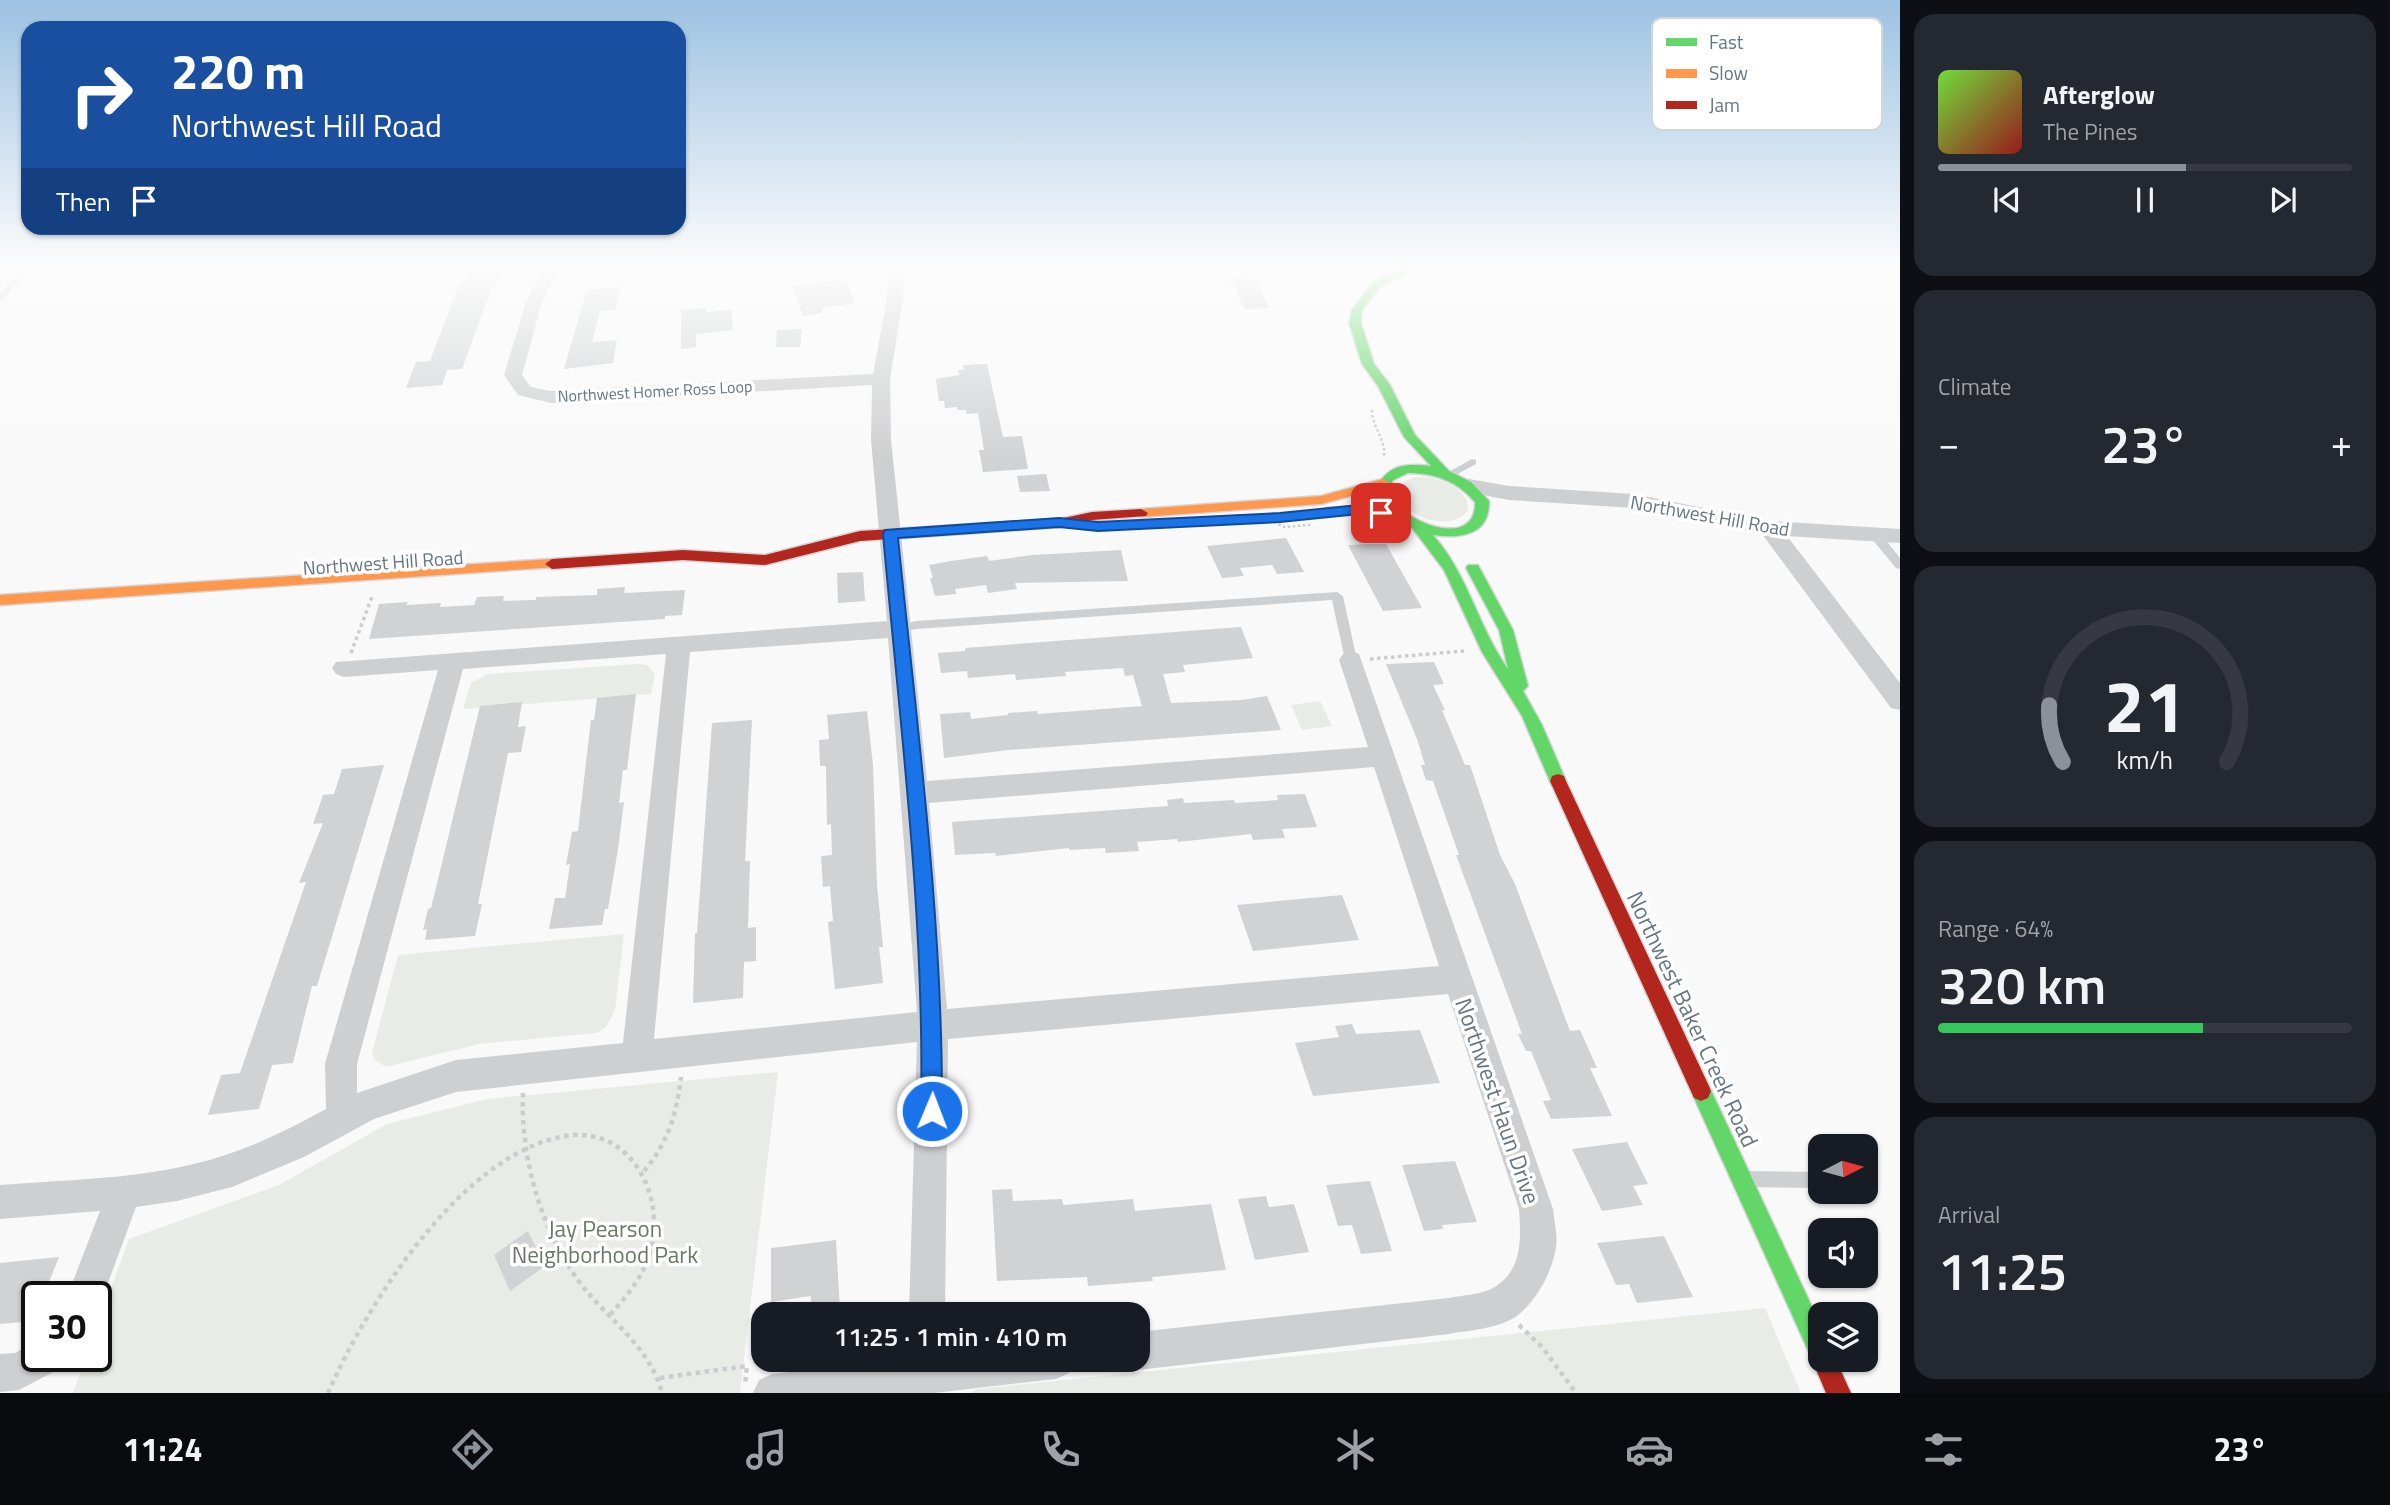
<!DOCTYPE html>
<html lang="en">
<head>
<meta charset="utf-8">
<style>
	body { margin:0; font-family:"Titillium Web",sans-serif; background:#242831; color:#f1f3f6; height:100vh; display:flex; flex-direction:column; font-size:26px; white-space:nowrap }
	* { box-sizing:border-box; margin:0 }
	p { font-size:23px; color:#9ea1a6 }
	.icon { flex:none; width:38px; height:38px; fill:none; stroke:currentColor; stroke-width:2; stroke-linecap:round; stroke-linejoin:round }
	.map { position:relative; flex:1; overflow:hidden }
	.side { display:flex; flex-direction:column; gap:14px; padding:14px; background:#0d0f14; width:490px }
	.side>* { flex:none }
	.banner { position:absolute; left:21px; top:21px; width:665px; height:214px; border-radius:21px; box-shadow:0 2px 5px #0004; background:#1a4fa0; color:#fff; overflow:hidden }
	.needle { width:46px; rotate:84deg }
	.buttons { position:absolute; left:1808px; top:1134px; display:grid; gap:14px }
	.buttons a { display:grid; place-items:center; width:70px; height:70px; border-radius:14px; background:#171b24; box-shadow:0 2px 5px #0004; font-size:35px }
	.speed { position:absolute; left:21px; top:1281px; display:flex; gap:14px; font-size:35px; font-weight:700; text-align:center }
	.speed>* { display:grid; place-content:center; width:91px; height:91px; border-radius:50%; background:#171b24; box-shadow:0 2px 5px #0004; line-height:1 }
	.speed .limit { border:4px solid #111; border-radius:10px; background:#fff; color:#111 }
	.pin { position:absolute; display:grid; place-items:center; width:60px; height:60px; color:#fff; margin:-30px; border-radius:14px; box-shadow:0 4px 10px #0006 }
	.me { position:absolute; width:77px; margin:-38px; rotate:1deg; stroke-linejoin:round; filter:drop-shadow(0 0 5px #0008) }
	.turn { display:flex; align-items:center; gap:24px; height:147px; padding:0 35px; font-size:32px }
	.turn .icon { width:91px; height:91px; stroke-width:2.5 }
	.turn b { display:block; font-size:49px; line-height:60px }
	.then { display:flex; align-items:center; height:66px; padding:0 35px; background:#0003; gap:14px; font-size:26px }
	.big { font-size:52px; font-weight:600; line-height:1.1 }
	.side .tile { flex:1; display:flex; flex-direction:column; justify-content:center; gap:10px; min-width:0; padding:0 24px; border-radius:21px; background:#242831 }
	.side .dial { align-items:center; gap:0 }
	.dial svg { height:182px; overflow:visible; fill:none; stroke:#363941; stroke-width:7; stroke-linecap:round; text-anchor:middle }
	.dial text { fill:#f1f3f6; stroke:none }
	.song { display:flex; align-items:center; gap:21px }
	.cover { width:84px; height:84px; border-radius:10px; background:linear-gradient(135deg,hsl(100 70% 55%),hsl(0 70% 35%)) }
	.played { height:7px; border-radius:4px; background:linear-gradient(90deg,#8c9099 60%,#363941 60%) }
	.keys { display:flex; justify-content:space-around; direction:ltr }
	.heat { display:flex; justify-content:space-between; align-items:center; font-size:38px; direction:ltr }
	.charge { height:10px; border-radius:5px; background:linear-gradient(90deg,#34c759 64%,#363941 0) }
	.trip { position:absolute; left:751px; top:1302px; width:399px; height:70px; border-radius:21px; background:#171b24; box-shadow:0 2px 5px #0004; font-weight:600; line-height:70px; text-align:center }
	.menu { display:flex; height:112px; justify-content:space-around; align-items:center; background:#090b0e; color:#9ea1a6 }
	.menu .icon { width:49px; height:49px }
	.menu .selected { color:#8c9099 }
	.menu b { font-size:32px; color:#f1f3f6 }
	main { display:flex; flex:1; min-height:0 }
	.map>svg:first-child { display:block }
	.green { fill:#e8ebe6 }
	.building { fill:#d0d2d3 }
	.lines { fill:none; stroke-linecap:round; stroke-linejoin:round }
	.fast-casing { stroke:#d5d6d7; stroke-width:3 }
	.slow-casing { stroke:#d5d6d7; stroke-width:3 }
	.jam-casing { stroke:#d5d6d7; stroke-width:3 }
	.path-far2 { stroke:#cbcccd; stroke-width:2.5; stroke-dasharray:2.5 2.5; stroke-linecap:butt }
	.path-far1 { stroke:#cbcccd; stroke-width:3.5; stroke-dasharray:3.5 3.5; stroke-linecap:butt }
	.path { stroke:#cbcccd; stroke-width:4.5; stroke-dasharray:4.5 4.5; stroke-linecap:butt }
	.lane { fill:#cecfd0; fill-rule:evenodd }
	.street { fill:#cecfd0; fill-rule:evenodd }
	.fast { fill:#63d668; fill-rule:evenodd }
	.slow { fill:#ff974d; fill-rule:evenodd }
	.jam { fill:#b3261e; fill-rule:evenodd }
	.route { fill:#1a73e8; stroke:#114b97; stroke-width:2 }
	.labels { text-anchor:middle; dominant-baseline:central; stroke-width:7; stroke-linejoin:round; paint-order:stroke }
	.far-street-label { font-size:16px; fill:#657683; stroke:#fff }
	.street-label { font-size:19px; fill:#657683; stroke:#fff }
	.near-street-label { font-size:23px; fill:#657683; stroke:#fff }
	.near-park-label { font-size:23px; fill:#687a64; stroke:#fff }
	.key { fill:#fff; stroke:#d1d6da; stroke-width:2 }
	.key-label { font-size:19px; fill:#657683 }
</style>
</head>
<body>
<main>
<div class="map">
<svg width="1900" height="1393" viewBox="0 0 1900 1393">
	<rect width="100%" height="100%" fill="#f9f9f9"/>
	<g class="green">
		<path d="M1416 477C1435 476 1469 486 1468 510 1441 545 1364 491 1416 477Z"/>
		<path d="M639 664 647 665 655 674 651 694 463 709 471 683 488 674Z"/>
		<path d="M1320 701 1332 726 1302 730 1291 705Z"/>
		<path d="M624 934 615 1010 606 1027 596 1033 479 1044 386 1067 376 1061 372 1053 398 955Z"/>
		<path d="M778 1072 740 1393H73L87 1356H96V1330L129 1239 279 1185 387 1124 487 1099Z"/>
		<path d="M1765 1308 1801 1393H972L976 1389Z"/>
	</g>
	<g class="building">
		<path d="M502 267 495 288 491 289 462 369 447 370 442 385 406 388 416 362 430 361 460 282H464L469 269Z"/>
		<path d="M1231 278 1255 279 1269 308 1244 309Z"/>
		<path d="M845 279 855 303 821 308 823 313 803 316 792 286Z"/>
		<path d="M621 287 615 310 600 311 592 342 617 340 613 363 564 369 587 289Z"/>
		<path d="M706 308V312L732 309 733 330 696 334V347L681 349V310Z"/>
		<path d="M802 329 800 347H776L777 330Z"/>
		<path d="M987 364 1003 437 1022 436 1028 469 983 472 979 450H984L978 413 967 414 966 410H958L957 407 945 408 944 401H939L936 379 959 375 958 370H964L963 365Z"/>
		<path d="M1046 474 1050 491 1020 492 1017 476Z"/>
		<path d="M1286 538 1304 572 1277 574 1272 565 1240 568 1244 576 1222 578 1207 546Z"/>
		<path d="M1369 544H1386L1422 608 1383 611 1348 545Z"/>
		<path d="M1121 550 1128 581 1015 583 1017 589 988 593 986 585 955 589 956 594 935 596 930 578H933L929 565 951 561 987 556 989 561 1032 555Z"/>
		<path d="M863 572 865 601 838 603 837 573Z"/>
		<path d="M625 587 624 593 685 590 682 615 665 616V619L369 639 379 604 408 602 406 605 441 603 440 607 474 605 477 597 504 596 503 601 536 600V597L597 595V589Z"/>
		<path d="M1241 627 1253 658 1183 665 1185 672 1163 674 1171 703 1242 700 1267 696 1281 730 1009 750 944 758 940 714 970 712 971 719 1008 715V713L1037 711 1038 714 1142 706 1133 675 1125 676 1123 668 1065 672 1066 676 1016 680 1015 674 968 678 967 671 941 673 938 653 965 651V648Z"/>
		<path d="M1434 662 1444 684 1433 685 1445 710H1442L1465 765H1470L1500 855 1515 884 1570 1031 1580 1030 1597 1068H1590L1612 1116 1551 1119 1543 1101 1551 1100 1531 1051H1526L1518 1034H1522L1456 855H1459L1433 781 1426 780 1421 765H1425L1417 739 1386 664Z"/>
		<path d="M636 694 627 770H623L619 803 624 802 618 849 608 909H605L602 925 549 929 555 898H565L570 864 566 865 572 832 578 831 591 720H594L597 698Z"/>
		<path d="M522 702 518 727 526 726 521 752 508 753 478 904H482L475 936 425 940 427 929 423 930 428 909 431 908 480 706Z"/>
		<path d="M867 711 873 765 877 885 883 947H879L883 983 835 989 828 922 833 921 830 886 823 887 821 856 832 855 831 824 827 825 826 766H820L819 740 829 739 827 715Z"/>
		<path d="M752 720 745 861H750L748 928 756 927V961L744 962 743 998 693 1003 695 933H697L712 723Z"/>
		<path d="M384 765 317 986H312L293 1063 272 1065 259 1109 208 1115 221 1075 240 1073 306 882 299 883 323 823 313 824 323 795 334 794 342 769Z"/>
		<path d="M1305 794 1317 827 1282 829 1285 838 1253 840 1251 834 1178 842 1177 839 1137 842 1139 851 1106 853 1105 848 1069 850V848L996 856 995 853 955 855 952 822 1168 806 1167 800 1183 798 1184 803 1234 800 1235 803 1278 800 1277 795Z"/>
		<path d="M1342 895 1359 940 1253 951 1237 905Z"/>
		<path d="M1352 1024 1356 1034 1420 1030 1440 1083 1313 1096 1295 1043 1339 1037 1335 1026Z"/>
		<path d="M1627 1142 1648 1184 1633 1186 1643 1205 1602 1211 1572 1149Z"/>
		<path d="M1455 1161 1477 1222 1442 1225 1443 1229 1424 1231 1402 1165Z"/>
		<path d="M1370 1181 1392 1251 1361 1254 1352 1225 1338 1226 1326 1185Z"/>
		<path d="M1012 1189 1013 1201 1062 1199 1063 1205 1133 1199 1135 1211 1211 1204 1226 1270 1152 1277 1153 1281 1088 1286 1087 1277 997 1281 992 1190Z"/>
		<path d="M1266 1196 1269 1207 1294 1204 1309 1252 1255 1260 1238 1199Z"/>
		<path d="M528 1231 545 1266 510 1291 494 1255Z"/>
		<path d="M1664 1236 1693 1297 1637 1303 1629 1284 1616 1285 1597 1243Z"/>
		<path d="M836 1240 840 1310 811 1314V1296L771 1302V1248Z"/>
		<path d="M59 1257 43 1297H37V1312L33 1321 0 1324V1263Z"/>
	</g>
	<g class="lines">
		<defs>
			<g id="fast">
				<path d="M1409 265H1422L1381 286 1362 310 1361 323 1374 364 1390 385 1415 435 1449 471 1471 482 1489 501C1490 535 1461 539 1433 535 1468 574 1478 627 1508 669L1499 630 1466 568 1468 565H1478L1513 630 1528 686 1523 691 1542 725 1566 781 1564 786 1558 788 1552 786 1522 716 1482 652 1444 570 1413 529 1391 517 1383 509 1374 491C1388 465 1402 463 1431 466L1404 437 1378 386 1362 364 1349 323 1352 310 1373 282ZM1408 473C1435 473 1457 481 1475 502 1477 551 1400 523 1388 491L1393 480Z"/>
				<path d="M1701 1081 1708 1084 1820 1324V1360H1828L1820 1363 1812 1359 1691 1091 1694 1084Z"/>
			</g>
			<g id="slow">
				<path d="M1383 479 1390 483 1388 486 1321 504 1141 517 1134 513 1141 509 1321 496Z"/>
				<path d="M1359 506 1396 512 1403 516 1396 520 1359 514 1327 516 1320 512 1327 508Z"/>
				<path d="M552 559 557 561 559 564 557 567 0 605V595Z"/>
			</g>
			<g id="jam">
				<path d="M1141 509 1148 513 1146 516 1092 520 1059 527 860 541 765 565 683 560 552 569 545 564 552 559 683 550 765 555 860 531 1059 519 1092 512Z"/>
				<path d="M1558 774 1564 776 1566 781 1708 1084 1711 1091 1708 1098 1701 1101 1694 1098 1550 781 1552 776Z"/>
				<path d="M1820 1350V1360H1836L1851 1393H1826L1812 1360 1815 1351Z"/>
			</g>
		</defs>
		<use href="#fast" class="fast-casing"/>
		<use href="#slow" class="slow-casing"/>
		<use href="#jam" class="jam-casing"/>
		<g class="path-far2">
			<path d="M1208 265C1218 286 1241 286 1262 291"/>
			<path d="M1372 410C1372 427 1386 439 1384 457"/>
			<path d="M1274 522 1284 527 1310 525"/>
		</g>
		<g class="path-far1">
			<path d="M351 653 373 594"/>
			<path d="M1370 659 1464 651"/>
		</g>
		<g class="path">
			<path d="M523 1093C520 1161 544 1242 589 1294 616 1325 652 1352 662 1393"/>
			<path d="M644 1171C668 1143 677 1113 681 1077"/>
			<path d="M1519 1325 1542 1347 1576 1393"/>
			<path d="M660 1378 747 1366 745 1384"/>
			<path d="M328 1393C367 1304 461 1154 565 1136 630 1125 665 1194 651 1249 645 1275 626 1297 609 1316"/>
		</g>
		<g class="lane">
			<path d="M26 265H34L3 300 0 301V293Z"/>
			<path d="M1472 459 1476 460V464L1454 476H1446L1445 474Z"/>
			<path d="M1876 532 1880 533 1900 558V569L1896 568 1872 539 1871 536Z"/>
			<path d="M1337 592 1343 596 1357 660 1351 664 1345 660 1332 600 916 629 900 633 894 629 896 626 916 621Z"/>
			<path d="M1749 1171 1820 1172V1188L1749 1187 1743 1185 1741 1179 1743 1173Z"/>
		</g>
		<g class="street">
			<path d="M544 265H560L542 302 522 375 531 387 551 391 873 374 887 298 889 265H905L903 298 890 379 891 440 927 781 1368 747 1339 660 1343 654 1351 651 1359 654 1553 1209C1554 1221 1558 1235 1556 1247 1552 1273 1535 1305 1512 1319 1495 1329 1469 1330 1449 1334L1138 1370 1125 1364 1123 1360H1138V1332L1449 1298C1462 1295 1481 1295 1493 1288 1523 1271 1521 1239 1519 1209L1448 994 948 1039 945 1314H909L917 1042 456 1092 374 1119 304 1157 232 1187 177 1201 136 1207 98 1310 96 1297H67L100 1211 0 1219V1185C77 1179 160 1179 234 1152 266 1141 296 1125 326 1109L325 1064 438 670 344 677 336 674 332 668 336 662 887 621 871 440 872 385 551 403 518 395 504 375 526 302ZM888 638 917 1012 654 1039 690 652ZM666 654 623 1043 456 1060 357 1093V1064L463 669ZM1374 767 1439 966 947 1009 929 803Z"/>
			<path d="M1469 479 1509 486 1634 494 1769 521 1900 529V543L1787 536 1900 683V710L1891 708 1762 534 1634 508 1509 500 1462 491 1459 486 1462 481Z"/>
			<path d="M37 1341V1356H65L59 1369 19 1390 0 1392V1354L15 1353Z"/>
			<path d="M896 1360H1075L1069 1373 1056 1379 934 1393H753L759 1380 772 1374Z"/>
		</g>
		<use href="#fast" class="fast"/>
		<use href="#slow" class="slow"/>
		<use href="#jam" class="jam"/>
	</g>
	<linearGradient id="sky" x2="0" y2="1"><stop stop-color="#9dc2e2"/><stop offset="0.58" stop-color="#fcfcfc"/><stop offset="1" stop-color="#fcfcfc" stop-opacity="0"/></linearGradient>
	<rect width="1900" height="460" fill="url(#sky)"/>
	<path class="route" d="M1359 505 1381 508 1388 513 1381 517 1359 514 1280 522 1098 531 1059 527 898 538C917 728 943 919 942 1111L939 1118 932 1121 924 1118 921 1111C925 918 900 725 883 534L885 530 1059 518 1098 522 1280 513Z"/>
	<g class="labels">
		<g class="far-street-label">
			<text transform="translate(655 391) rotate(-3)">Northwest Homer Ross Loop</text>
		</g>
		<g class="street-label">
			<text transform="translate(1710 515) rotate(10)">Northwest Hill Road</text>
			<text transform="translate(383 562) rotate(-4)">Northwest Hill Road</text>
		</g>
		<g class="near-street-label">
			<text transform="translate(1693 1019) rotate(65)">Northwest Baker Creek Road</text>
			<text transform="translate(1498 1101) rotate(71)">Northwest Haun Drive</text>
		</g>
		<g class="near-park-label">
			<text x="605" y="1228">Jay Pearson<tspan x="605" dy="26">Neighborhood Park</tspan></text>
		</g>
	</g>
	<rect x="1652" y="18" width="230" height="112" rx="10" class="key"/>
	<rect x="1666" y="38" width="31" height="8" fill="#63d668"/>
	<rect x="1666" y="69" width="31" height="9" fill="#ff974d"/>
	<rect x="1666" y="101" width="31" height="8" fill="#b3261e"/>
	<g class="key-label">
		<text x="1709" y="49">Fast</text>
		<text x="1709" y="80">Slow</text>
		<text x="1709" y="112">Jam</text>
	</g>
</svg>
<div class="buttons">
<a><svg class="needle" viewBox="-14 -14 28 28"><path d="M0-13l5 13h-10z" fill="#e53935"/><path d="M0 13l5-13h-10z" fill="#9ea1a6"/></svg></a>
<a><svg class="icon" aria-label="sound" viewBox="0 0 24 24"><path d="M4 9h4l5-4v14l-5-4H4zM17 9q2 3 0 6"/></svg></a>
<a><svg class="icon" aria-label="layers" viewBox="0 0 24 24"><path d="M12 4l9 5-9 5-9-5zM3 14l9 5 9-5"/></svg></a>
</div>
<div class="speed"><div class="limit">30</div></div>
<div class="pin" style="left:1381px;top:513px;background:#d93025"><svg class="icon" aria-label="arrive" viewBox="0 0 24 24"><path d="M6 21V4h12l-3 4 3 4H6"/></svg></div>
<svg class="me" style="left:932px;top:1111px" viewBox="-20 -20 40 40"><circle r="17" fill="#1a73e8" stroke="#fff" stroke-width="3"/><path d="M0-11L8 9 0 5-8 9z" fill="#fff"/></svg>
<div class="trip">11:25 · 1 min · 410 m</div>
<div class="banner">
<div class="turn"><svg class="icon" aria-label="right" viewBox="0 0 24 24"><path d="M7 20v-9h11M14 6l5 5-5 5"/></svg><div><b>220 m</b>Northwest Hill Road</div></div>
<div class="then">Then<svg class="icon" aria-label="arrive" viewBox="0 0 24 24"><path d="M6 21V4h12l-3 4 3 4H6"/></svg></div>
</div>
</div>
<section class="side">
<div class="tile">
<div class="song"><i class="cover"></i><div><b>Afterglow</b><p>The Pines</p></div></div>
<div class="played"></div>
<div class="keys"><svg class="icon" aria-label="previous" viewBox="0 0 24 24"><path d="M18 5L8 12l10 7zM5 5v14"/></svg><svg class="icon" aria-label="pause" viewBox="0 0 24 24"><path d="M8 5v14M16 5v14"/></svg><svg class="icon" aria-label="next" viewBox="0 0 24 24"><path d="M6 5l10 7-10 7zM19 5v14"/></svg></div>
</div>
<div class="tile"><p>Climate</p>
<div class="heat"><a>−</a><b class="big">23°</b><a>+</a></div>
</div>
<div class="tile dial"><svg viewBox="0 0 100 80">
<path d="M14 69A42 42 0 1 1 86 69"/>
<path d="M14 69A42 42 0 0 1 8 44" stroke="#8c9099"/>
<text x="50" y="56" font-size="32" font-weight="700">21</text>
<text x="50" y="72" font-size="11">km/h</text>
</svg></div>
<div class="tile"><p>Range · 64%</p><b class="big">320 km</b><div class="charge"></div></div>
<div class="tile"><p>Arrival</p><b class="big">11:25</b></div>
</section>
</main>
<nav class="menu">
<b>11:24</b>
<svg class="icon selected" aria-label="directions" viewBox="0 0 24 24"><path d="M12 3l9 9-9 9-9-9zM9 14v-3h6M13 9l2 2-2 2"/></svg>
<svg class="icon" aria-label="music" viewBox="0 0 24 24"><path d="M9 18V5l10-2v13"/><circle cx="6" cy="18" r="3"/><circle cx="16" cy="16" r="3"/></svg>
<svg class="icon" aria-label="phone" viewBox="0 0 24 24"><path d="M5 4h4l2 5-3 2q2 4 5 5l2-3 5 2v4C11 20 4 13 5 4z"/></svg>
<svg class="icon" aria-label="climate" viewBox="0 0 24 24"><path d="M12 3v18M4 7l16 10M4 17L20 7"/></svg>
<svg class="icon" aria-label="car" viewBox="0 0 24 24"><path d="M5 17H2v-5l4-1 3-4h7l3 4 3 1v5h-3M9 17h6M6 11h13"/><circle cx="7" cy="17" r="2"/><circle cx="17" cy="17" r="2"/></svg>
<svg class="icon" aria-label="filters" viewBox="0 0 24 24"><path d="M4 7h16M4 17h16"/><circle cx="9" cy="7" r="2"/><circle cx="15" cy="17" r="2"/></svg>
<b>23°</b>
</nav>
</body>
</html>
